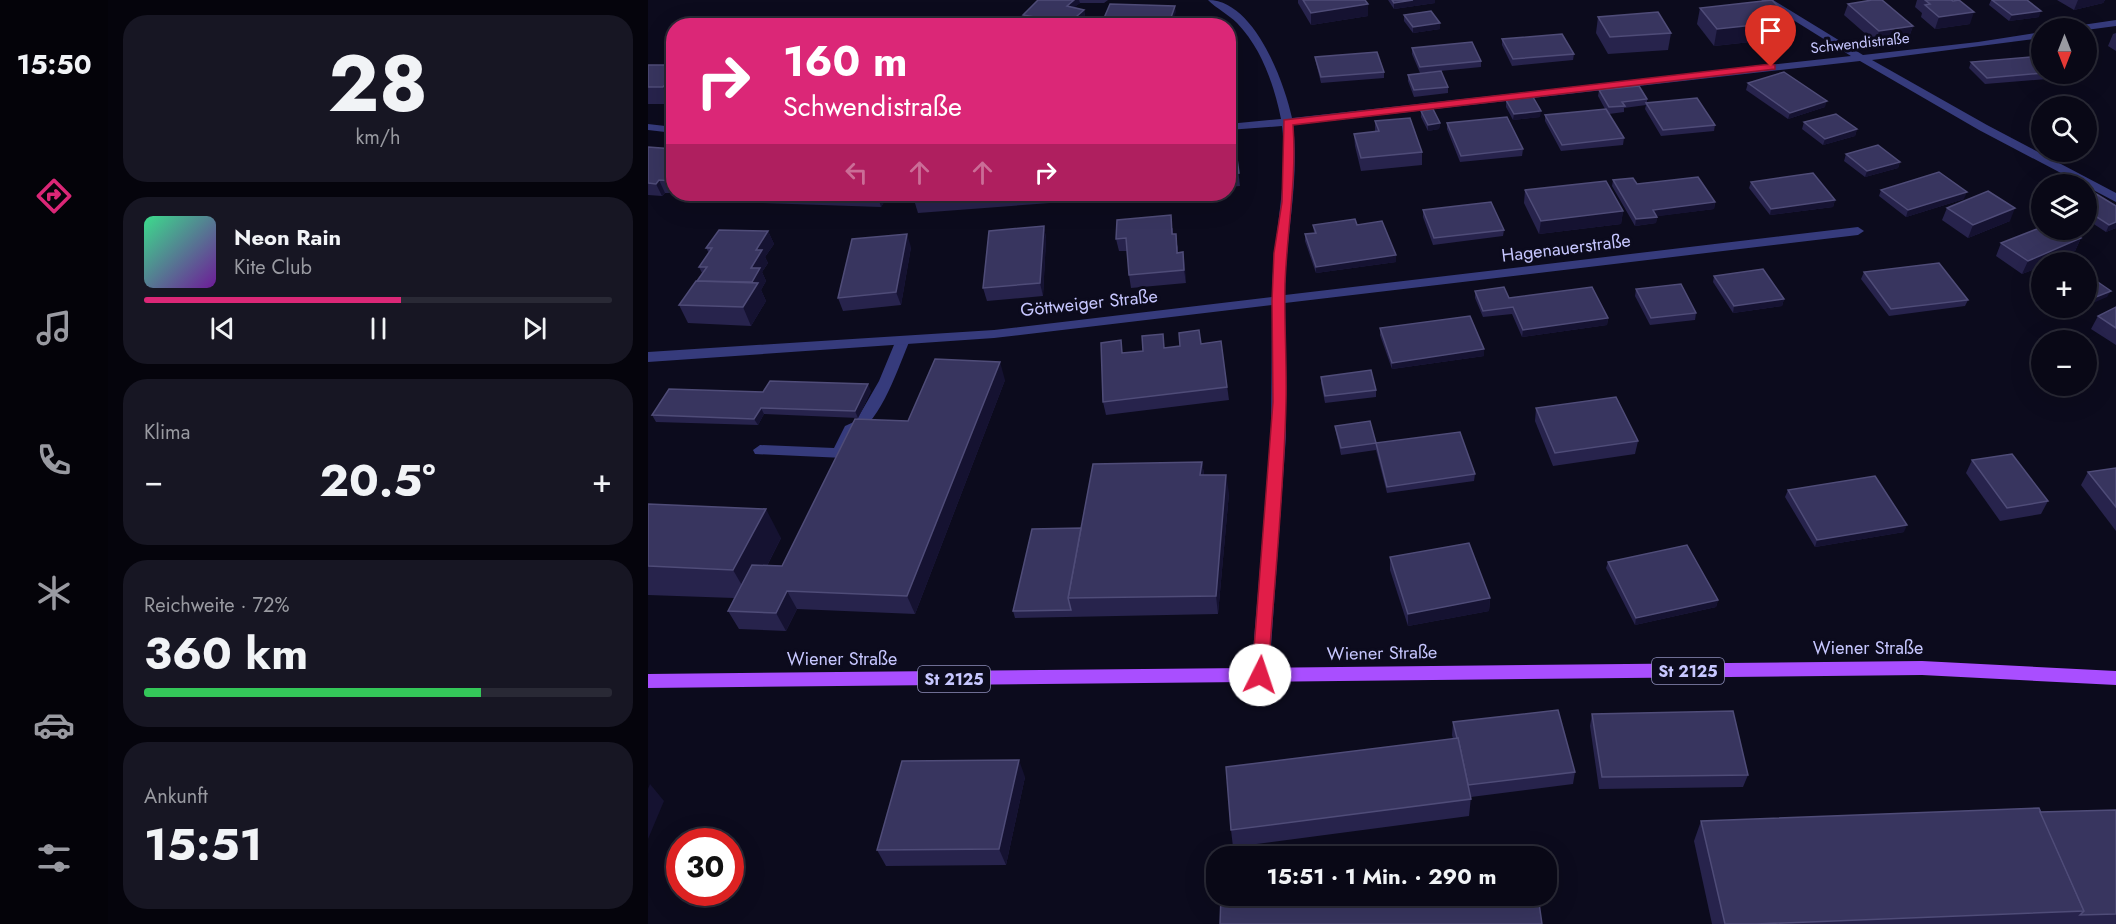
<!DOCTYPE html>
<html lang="de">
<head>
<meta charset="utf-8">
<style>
	body { margin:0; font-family:Jost,sans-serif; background:#171623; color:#f1f3f6; height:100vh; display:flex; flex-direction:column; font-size:22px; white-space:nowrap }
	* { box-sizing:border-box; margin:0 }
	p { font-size:20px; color:#999aa1 }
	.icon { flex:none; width:33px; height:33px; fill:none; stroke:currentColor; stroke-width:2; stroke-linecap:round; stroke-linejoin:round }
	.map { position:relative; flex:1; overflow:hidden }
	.panel { display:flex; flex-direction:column; gap:15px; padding:15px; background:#05040c; width:540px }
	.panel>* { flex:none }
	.guide { position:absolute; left:18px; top:18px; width:570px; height:183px; border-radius:24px; box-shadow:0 6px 24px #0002,0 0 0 2px #292935; background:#db2777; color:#fff; overflow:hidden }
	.needle { width:39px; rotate:180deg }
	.buttons { position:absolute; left:1383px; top:18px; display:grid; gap:12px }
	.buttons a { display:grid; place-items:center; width:66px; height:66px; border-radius:50%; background:#090816; box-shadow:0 6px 24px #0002,0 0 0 2px #292935; font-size:30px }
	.speed { position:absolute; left:18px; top:828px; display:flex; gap:12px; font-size:30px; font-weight:700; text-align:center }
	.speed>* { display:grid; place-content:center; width:78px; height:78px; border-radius:50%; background:#090816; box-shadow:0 6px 24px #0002,0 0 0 2px #292935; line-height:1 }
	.speed .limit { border:9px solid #d22; background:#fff; color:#111 }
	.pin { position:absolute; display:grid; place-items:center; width:51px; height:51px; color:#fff; margin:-62px -26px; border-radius:50% 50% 50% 0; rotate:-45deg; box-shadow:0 0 6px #0007 }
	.pin .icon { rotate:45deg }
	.me { position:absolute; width:66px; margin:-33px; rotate:4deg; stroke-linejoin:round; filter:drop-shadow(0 0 4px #0008) }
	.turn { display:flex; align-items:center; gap:21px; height:126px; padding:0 18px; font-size:27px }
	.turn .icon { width:78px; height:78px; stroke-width:2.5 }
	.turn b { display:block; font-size:42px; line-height:51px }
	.lanes { display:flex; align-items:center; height:57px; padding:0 18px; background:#0003; justify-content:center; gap:30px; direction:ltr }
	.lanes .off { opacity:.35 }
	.big { font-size:45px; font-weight:700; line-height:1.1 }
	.panel .card { flex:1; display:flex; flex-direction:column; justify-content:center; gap:9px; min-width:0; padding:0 21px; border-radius:24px; background:#171623 }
	.panel .dial { align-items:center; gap:0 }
	.dial b { font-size:78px; line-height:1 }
	.song { display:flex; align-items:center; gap:18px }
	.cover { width:72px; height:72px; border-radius:9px; background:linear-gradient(135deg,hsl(150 70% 55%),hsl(280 70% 35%)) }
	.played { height:6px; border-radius:3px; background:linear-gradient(90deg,#db2777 55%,#292935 55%) }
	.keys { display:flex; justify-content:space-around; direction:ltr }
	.heat { display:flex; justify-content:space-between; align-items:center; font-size:33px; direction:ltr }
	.charge { height:9px; border-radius:4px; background:linear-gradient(90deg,#34c759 72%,#292935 0) }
	.trip { position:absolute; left:558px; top:846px; width:351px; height:60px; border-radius:24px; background:#090816; box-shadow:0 6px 24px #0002,0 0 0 2px #292935; font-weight:700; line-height:60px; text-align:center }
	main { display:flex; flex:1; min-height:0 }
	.dock { display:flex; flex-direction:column; width:108px; justify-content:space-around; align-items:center; background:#040309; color:#999aa1 }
	.dock .icon { width:42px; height:42px }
	.dock .selected { color:#db2777 }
	.dock b { font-size:27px; color:#f1f3f6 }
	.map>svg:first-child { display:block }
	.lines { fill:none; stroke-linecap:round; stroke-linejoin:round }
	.service { fill:#363b7c; fill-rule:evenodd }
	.minor { fill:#363b7c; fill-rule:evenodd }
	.primary { fill:#a94eff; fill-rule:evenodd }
	.wall { fill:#27234c }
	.shaded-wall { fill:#151231 }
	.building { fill:#38355f; stroke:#4f4c78; stroke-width:1.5 }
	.route { fill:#e11d48; stroke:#92132f; stroke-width:1.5 }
	.labels { text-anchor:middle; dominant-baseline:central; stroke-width:6; stroke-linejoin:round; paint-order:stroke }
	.far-street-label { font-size:15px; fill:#c7c7ff; stroke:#0c0b1d }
	.shield { fill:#0c0b1d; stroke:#8f8fbb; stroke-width:1.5 }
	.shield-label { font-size:16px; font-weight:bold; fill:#c7c7ff }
	.street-label { font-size:18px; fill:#c7c7ff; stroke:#0c0b1d }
</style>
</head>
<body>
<main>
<nav class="dock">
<b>15:50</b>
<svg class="icon selected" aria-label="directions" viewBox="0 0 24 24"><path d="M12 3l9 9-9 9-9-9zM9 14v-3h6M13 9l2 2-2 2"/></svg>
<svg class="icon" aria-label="music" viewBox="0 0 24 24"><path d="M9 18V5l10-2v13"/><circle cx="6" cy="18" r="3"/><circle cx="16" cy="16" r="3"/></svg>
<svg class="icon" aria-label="phone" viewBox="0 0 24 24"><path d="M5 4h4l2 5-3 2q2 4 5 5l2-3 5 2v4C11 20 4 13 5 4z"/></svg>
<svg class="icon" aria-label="climate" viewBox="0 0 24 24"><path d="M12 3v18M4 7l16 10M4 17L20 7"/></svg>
<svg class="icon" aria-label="car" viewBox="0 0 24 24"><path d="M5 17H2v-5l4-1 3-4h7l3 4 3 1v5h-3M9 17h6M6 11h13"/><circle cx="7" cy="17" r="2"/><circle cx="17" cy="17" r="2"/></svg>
<svg class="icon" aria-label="filters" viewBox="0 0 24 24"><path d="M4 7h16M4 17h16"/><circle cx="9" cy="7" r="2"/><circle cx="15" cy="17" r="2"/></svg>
</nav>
<section class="panel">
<div class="card dial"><b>28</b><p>km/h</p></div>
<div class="card">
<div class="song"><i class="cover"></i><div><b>Neon Rain</b><p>Kite Club</p></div></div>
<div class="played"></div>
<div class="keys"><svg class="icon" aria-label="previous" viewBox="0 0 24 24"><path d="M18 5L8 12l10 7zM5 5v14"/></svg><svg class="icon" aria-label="pause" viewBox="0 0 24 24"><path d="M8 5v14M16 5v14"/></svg><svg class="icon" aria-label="next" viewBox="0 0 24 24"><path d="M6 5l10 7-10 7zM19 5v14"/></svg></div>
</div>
<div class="card"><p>Klima</p>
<div class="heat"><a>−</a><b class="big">20.5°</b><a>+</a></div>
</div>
<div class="card"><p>Reichweite · 72%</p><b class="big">360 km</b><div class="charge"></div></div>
<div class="card"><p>Ankunft</p><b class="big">15:51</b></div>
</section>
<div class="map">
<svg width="1468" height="924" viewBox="0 0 1468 924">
	<rect width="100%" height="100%" fill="#0c0b1d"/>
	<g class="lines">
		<path class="service" d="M255 336 262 340C251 365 233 422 208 433L196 458 107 454 105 450 112 445 186 448 197 426 208 421 231 381 248 340Z"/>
		<g class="minor">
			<path d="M560 0C606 0 636 81 644 118L1203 56 1113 0H1125L1215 55 1330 42 1394 32V38L1224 60 1339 125 1468 193V202L1331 130 1212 61 645 125C652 182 637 238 637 295L1210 227 1216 231 1210 235 637 303 638 436 621 675 618 680 612 682 606 680 603 675 623 436 624 305 346 338 0 362V352L346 330 624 297C624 240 641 183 634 126L580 130V124L633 119C626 85 614 49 589 23 580 14 569 9 560 0Z"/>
			<path d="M1468 20V26L1438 30 1429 28 1434 25Z"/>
			<path d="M0 124 26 127V133L0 130Z"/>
		</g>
		<path class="primary" d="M1274 661 1468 671V685L1274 675 0 688V674Z"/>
	</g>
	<g class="wall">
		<path d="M390 0H460L456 3H432L426 7 436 10 437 16 427 26H402L376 21 375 15Z"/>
		<path d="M650 0H717L720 16 663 25 650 3Z"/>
		<path d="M740 0H787V3L746 9Z"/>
		<path d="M1269 0H1303L1322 24 1287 29 1273 17 1274 13 1267 7Z"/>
		<path d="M1343 0H1379L1391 17 1361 21 1341 5Z"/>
		<path d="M1409 0H1457L1455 3 1426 10Z"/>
		<path d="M1200 4 1265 26 1261 37 1228 43 1196 15Z"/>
		<path d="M1052 8 1144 21 1139 38 1066 46 1049 24Z"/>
		<path d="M756 15 792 29 765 33 756 21Z"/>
		<path d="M950 17 1023 33 1020 50 960 54 948 33Z"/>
		<path d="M1468 33V51L1460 46 1465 34Z"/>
		<path d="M854 39 926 54 925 60 864 66 854 45Z"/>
		<path d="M764 48 833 61V67L772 73 764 54Z"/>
		<path d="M667 57 736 72V78L673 83 668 63Z"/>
		<path d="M1323 62 1394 74H1413L1412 78 1337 84 1321 68Z"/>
		<path d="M0 65H26L23 104H0Z"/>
		<path d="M760 75 800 87V93L766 97 760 81Z"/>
		<path d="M1100 83 1177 107 1140 119 1098 90Z"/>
		<path d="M951 90 999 99V103L1067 125 1066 131 1013 136 997 109 998 105 976 108V112L961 114 976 138 975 145 913 151 897 121V115L957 109 950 96Z"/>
		<path d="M858 100 892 117 865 120 858 107Z"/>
		<path d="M773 111 792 123 791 129 780 131 773 117Z"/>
		<path d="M727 121 774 152V165L713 171 707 146 706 134 727 132Z"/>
		<path d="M1156 122 1209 129 1207 136 1175 145 1154 129Z"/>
		<path d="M799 123 875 149 874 156 812 162 799 129Z"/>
		<path d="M580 144H587L592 186 580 187Z"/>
		<path d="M0 147 26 149V193H17L14 196 0 195Z"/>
		<path d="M1198 154 1252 162 1250 168 1217 177 1196 161Z"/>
		<path d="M965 180 989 184 1067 202 1066 209 1009 216 1008 223 987 226 964 186Z"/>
		<path d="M1103 182 1187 200 1185 207 1122 215 1101 188Z"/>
		<path d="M877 190 975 211 973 224 891 234 876 203Z"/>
		<path d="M1233 190 1316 199 1258 217 1231 196Z"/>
		<path d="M56 194H241L233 207 59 201Z"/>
		<path d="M267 194H416V202L270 213 266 200Z"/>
		<path d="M447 194H492L448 197Z"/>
		<path d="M1438 194 1468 228 1458 232 1438 219Z"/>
		<path d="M1299 208 1362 221 1320 238 1294 220Z"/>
		<path d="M775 210 856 230 855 236 785 245 775 217Z"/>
		<path d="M665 225H709L748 255V262L668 273 657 241V234L666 233Z"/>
		<path d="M396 226 398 239 395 296 339 301 335 288Z"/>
		<path d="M525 228V234L530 247V253L535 252 538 283 483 288 481 275 479 251H471L468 239Z"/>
		<path d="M120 231 126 244 117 257 120 263 114 272 118 281 113 290 118 301 103 326 40 323 31 305 54 273 51 267 61 253 58 248Z"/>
		<path d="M1433 238 1427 251 1394 262V266L1374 274 1348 256 1353 243Z"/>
		<path d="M263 247 253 305 195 311 190 298Z"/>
		<path d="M1216 272 1320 300 1317 306 1241 316 1213 279Z"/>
		<path d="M1066 276 1136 299 1134 306 1085 313 1065 282Z"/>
		<path d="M988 289 1048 313 1047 320 1002 325 987 296Z"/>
		<path d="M827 291 960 318 959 325 874 337 864 314 835 317 827 298Z"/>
		<path d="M1468 307V345L1443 329 1450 316Z"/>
		<path d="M732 328 836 356 744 369 732 335Z"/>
		<path d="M573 341 581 400 458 415 455 402 476 353Z"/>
		<path d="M673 377 728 390V397L677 403 673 383Z"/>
		<path d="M357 380 267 614 149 609 138 631 91 629 80 611 86 598 0 595V504L133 538 119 566H134L260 421Z"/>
		<path d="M223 391 210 418 116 414 110 425 8 422 4 415Z"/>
		<path d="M888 408 990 441 987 454 905 466 887 421Z"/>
		<path d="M687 426 728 443 827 474 826 481 739 493 728 450 693 455 688 433Z"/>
		<path d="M1324 460 1400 501 1393 514 1352 521 1318 473Z"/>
		<path d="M554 462 556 475 581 493 570 614 367 618 365 611 433 528Z"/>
		<path d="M1468 468V531L1433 485 1440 472Z"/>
		<path d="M1140 490 1256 532 1167 547 1137 497Z"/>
		<path d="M742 557 842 598 841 611 760 626 742 570Z"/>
		<path d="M960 562 1070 600 1068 607 987 625 958 568Z"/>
		<path d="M944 714 1100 775 1095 787 951 789 942 726Z"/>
		<path d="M805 722 927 772 925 784 823 797 821 816 585 847 583 830 805 739 804 735Z"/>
		<path d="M377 777 358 865 238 866 229 850Z"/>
		<path d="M1468 810V924H1064L1046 841 1053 821Z"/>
	</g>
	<g class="shaded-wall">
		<path d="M426 0H431L432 3 420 12 419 6Z"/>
		<path d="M765 0H787V3L746 9V3Z"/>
		<path d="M1430 0H1457L1455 3 1426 10Z"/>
		<path d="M720 4V16L663 25V13Z"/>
		<path d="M527 6 528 12 523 26H520Z"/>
		<path d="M436 10 437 16 427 26H422L421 23Z"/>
		<path d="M1393 11 1391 17 1361 21 1364 15Z"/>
		<path d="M1326 12 1322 24 1287 29 1291 17Z"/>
		<path d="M1144 21 1139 38 1066 46 1069 29Z"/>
		<path d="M792 23V29L765 33V27Z"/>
		<path d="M1265 26 1261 37 1228 43 1231 31Z"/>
		<path d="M1443 53 1440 60H1438V54Z"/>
		<path d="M26 70V101L23 104 15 87 21 74Z"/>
		<path d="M1179 101 1177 107 1140 119 1142 113Z"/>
		<path d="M893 111 892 117 865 120 866 114Z"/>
		<path d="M792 123 791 129 780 131V125Z"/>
		<path d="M1209 129 1207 136 1175 145 1177 139Z"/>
		<path d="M1252 162 1250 168 1217 177 1219 171Z"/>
		<path d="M11 180 17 193 14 196 8 184Z"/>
		<path d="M1319 192 1316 199 1258 217 1260 210Z"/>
		<path d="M229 194H241L233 207Z"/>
		<path d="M1187 200 1185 207 1122 215 1123 209Z"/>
		<path d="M1067 202 1066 209 1004 217 1005 210Z"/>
		<path d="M1367 208 1362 221 1320 238 1325 225Z"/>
		<path d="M975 211 973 224 891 234 893 221Z"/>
		<path d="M1009 217 1008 223 987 226 988 219Z"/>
		<path d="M1468 222V228L1458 232 1461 225Z"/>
		<path d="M396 226 398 239 395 296 392 283Z"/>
		<path d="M120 231 126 244 117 257 120 263 114 272 118 281 113 290 118 301 103 326 95 307 103 268 108 250Z"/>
		<path d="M259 234 263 247 253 305 248 292Z"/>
		<path d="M1433 238 1427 251 1400 262H1394V266L1374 274 1380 261Z"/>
		<path d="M535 252 537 265 538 283 536 270Z"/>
		<path d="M748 255V262L668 273V267Z"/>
		<path d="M1463 291 1459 297 1438 306V301Z"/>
		<path d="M1136 299 1134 306 1085 313 1086 306Z"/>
		<path d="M960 318 959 325 874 337 875 330Z"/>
		<path d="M836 349V356L744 369V363Z"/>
		<path d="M352 362 357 380 267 614 259 596Z"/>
		<path d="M220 384 223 391 210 418 207 411Z"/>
		<path d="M113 408 116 414 110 425 106 419Z"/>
		<path d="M554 462 557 481 552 475Z"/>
		<path d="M578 475 581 493 570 614 568 596Z"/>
		<path d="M118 509 133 538 102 599 85 570Z"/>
		<path d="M1259 525 1256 532 1167 547 1169 540Z"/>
		<path d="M139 591 149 609 138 631 128 613Z"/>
		<path d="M842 598 841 611 760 626V614Z"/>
		<path d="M1070 600 1068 607 987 625 988 618Z"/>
		<path d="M371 760 377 777 358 865 351 849Z"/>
		<path d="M2 784 16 801 0 839V789Z"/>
	</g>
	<g class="building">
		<path d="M390 0H426L419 6 436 10 421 23 375 15Z"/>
		<path d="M655 0H717L720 4 663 13Z"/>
		<path d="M744 0H765L746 3Z"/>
		<path d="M1124 0 1144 21 1069 29 1052 8Z"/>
		<path d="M1224 0H1234L1265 26 1231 31 1200 4Z"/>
		<path d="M1277 0H1303L1305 1 1311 0 1326 12 1291 17 1277 5 1282 4Z"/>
		<path d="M1344 0H1379L1393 11 1364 15Z"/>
		<path d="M462 4 527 6 520 26 453 25Z"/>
		<path d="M783 11 792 23 765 27 756 15Z"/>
		<path d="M1010 12 1023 33 962 37 950 17Z"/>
		<path d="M914 34 926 54 865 59 854 39Z"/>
		<path d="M824 42 833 61 772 67 764 48Z"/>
		<path d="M729 52 736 72 673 77 667 57Z"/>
		<path d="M1394 56V73L1339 78 1323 62Z"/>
		<path d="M0 65H26V70L21 74 25 75 15 87H0Z"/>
		<path d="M793 71 800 87 766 90 760 75Z"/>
		<path d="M1136 72 1179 101 1142 113 1100 83Z"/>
		<path d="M991 86 999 99 974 102 977 106 961 107 951 90Z"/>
		<path d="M885 97 893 111 866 114 858 100Z"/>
		<path d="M1049 98 1067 125 1015 130 998 103Z"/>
		<path d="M785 109 792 123 780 125 773 111Z"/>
		<path d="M958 109 976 138 914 145 897 115Z"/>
		<path d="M1188 114 1209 129 1177 139 1156 122Z"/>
		<path d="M859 117 875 149 813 156 799 123Z"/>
		<path d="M762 118 774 152 713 158 706 134 731 131 727 121Z"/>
		<path d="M580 144H587L591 173 580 174Z"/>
		<path d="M1230 145 1252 162 1219 171 1198 154Z"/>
		<path d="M0 147 26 149V179L24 181 11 180 8 184 0 183Z"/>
		<path d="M1291 172 1319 192 1260 210 1233 190Z"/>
		<path d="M1165 173 1187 200 1123 209 1103 182Z"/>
		<path d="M1050 177 1067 202 1005 210 1009 217 988 219 965 180 985 178 989 184Z"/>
		<path d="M958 181 975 211 893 221 877 190Z"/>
		<path d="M1340 191 1367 208 1325 225 1299 208Z"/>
		<path d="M1445 192 1468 206V222L1461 225 1438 210V194Z"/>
		<path d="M267 194H356L266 200Z"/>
		<path d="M843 202 856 230 786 238 775 210Z"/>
		<path d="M523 215 524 234H528L529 253 535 252 536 270 481 275 478 238 468 239 469 220Z"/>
		<path d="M707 219 709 225 734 221 748 255 668 267 657 234 668 233 665 225Z"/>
		<path d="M396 226 392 283 335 288 341 231Z"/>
		<path d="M1394 227V230H1419L1433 238 1380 261 1353 243Z"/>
		<path d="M71 230 120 231 108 250H114L103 268H112L104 282 49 281 59 267H51L64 248H58Z"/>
		<path d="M259 234 248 292 190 298 204 239Z"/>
		<path d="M1291 263 1320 300 1243 309 1216 272Z"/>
		<path d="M1115 269 1136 299 1086 306 1066 276Z"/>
		<path d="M1438 274 1463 291 1438 301Z"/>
		<path d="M48 281 110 283 95 307 31 305Z"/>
		<path d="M1033 284 1048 313 1003 318 988 289Z"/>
		<path d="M856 287 861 298 944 287 960 318 875 330 865 307 835 311 827 291Z"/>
		<path d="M1468 307V328L1450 316Z"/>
		<path d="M822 316 836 349 744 363 732 328Z"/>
		<path d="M551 330 553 344 573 341 579 387 455 402 453 343 473 340 474 353 485 352 495 351 494 336 515 334 516 348 532 346 531 333Z"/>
		<path d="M287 359 352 362 259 596 139 591 128 613 80 611 104 565 134 566 207 419 260 421Z"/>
		<path d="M723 370 728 390 677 396 673 377Z"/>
		<path d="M122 381 220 384 207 411 113 408 106 419 4 415 21 389 115 392Z"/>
		<path d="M968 397 990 441 907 453 888 408Z"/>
		<path d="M722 421 728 443 812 432 827 474 739 487 728 443 693 448 687 426Z"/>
		<path d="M1364 454 1400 501 1359 508 1324 460Z"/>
		<path d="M554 462 552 475H578L568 596 420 598 445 464Z"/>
		<path d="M1468 468V507L1440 472Z"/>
		<path d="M1227 476 1259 525 1169 540 1140 490Z"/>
		<path d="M0 504 118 509 85 570 0 566Z"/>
		<path d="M433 528 420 598 423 610 365 611 384 529Z"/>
		<path d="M821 543 842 598 760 614 742 557Z"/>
		<path d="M1039 545 1070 600 988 618 960 562Z"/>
		<path d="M910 710 927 772 820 785 810 738H809L805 722Z"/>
		<path d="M1085 711 1100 775 954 777 944 714Z"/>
		<path d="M810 738 823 799 583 830 578 767Z"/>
		<path d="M371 760 351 849 229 850 254 761Z"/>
		<path d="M1391 808 1436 911 1108 924H1077L1053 821Z"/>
		<path d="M1468 810V914L1432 915 1436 911 1392 812Z"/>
		<path d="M885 853 886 856H761Z"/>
		<path d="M573 896H890L894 924H572Z"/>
	</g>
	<path class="route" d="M1123 64 1127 65V69L645 125C649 180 639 229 637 284 636 323 639 363 638 402 636 493 626 584 620 675L618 679 612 681 607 679 604 675 625 402 624 301 626 253 634 202 636 120Z"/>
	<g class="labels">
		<g class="far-street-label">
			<text transform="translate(1212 43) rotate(-6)">Schwendistraße</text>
		</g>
		<g class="shield">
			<rect x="1004" y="658" width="72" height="26" rx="4.5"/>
			<rect x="270" y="666" width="72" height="26" rx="4.5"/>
		</g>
		<g class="shield-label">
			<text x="1040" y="671">St 2125</text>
			<text x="306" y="679">St 2125</text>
		</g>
		<g class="street-label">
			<text transform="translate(918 248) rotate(-7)">Hagenauerstraße</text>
			<text transform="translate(441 303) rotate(-6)">Göttweiger Straße</text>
			<text x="1220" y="648">Wiener Straße</text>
			<text transform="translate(734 653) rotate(-1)">Wiener Straße</text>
			<text x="194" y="659">Wiener Straße</text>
		</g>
	</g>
</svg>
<div class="buttons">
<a><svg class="needle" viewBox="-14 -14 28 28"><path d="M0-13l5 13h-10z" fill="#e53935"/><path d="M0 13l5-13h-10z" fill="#999aa1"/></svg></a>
<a><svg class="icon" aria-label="search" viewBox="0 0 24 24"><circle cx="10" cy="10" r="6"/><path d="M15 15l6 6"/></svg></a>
<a><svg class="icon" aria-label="layers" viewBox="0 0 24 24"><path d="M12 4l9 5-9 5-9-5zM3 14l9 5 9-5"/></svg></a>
<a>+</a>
<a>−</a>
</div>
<div class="speed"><div class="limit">30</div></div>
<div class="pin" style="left:1123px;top:67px;background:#d93025"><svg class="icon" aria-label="arrive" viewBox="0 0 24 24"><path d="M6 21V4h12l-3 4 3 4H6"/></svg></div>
<svg class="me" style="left:612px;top:675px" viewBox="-20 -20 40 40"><circle r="19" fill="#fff"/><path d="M0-13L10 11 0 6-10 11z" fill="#e11d48"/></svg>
<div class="trip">15:51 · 1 Min. · 290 m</div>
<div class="guide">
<div class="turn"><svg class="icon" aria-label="right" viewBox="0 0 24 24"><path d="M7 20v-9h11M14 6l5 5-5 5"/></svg><div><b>160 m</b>Schwendistraße</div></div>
<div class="lanes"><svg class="icon off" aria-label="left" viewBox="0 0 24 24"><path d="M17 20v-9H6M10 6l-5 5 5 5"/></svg><svg class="icon off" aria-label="ahead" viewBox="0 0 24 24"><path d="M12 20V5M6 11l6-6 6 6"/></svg><svg class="icon off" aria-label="ahead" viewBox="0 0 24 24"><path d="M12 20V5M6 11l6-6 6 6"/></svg><svg class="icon" aria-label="right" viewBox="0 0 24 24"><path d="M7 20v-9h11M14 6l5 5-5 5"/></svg></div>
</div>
</div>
</main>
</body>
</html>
